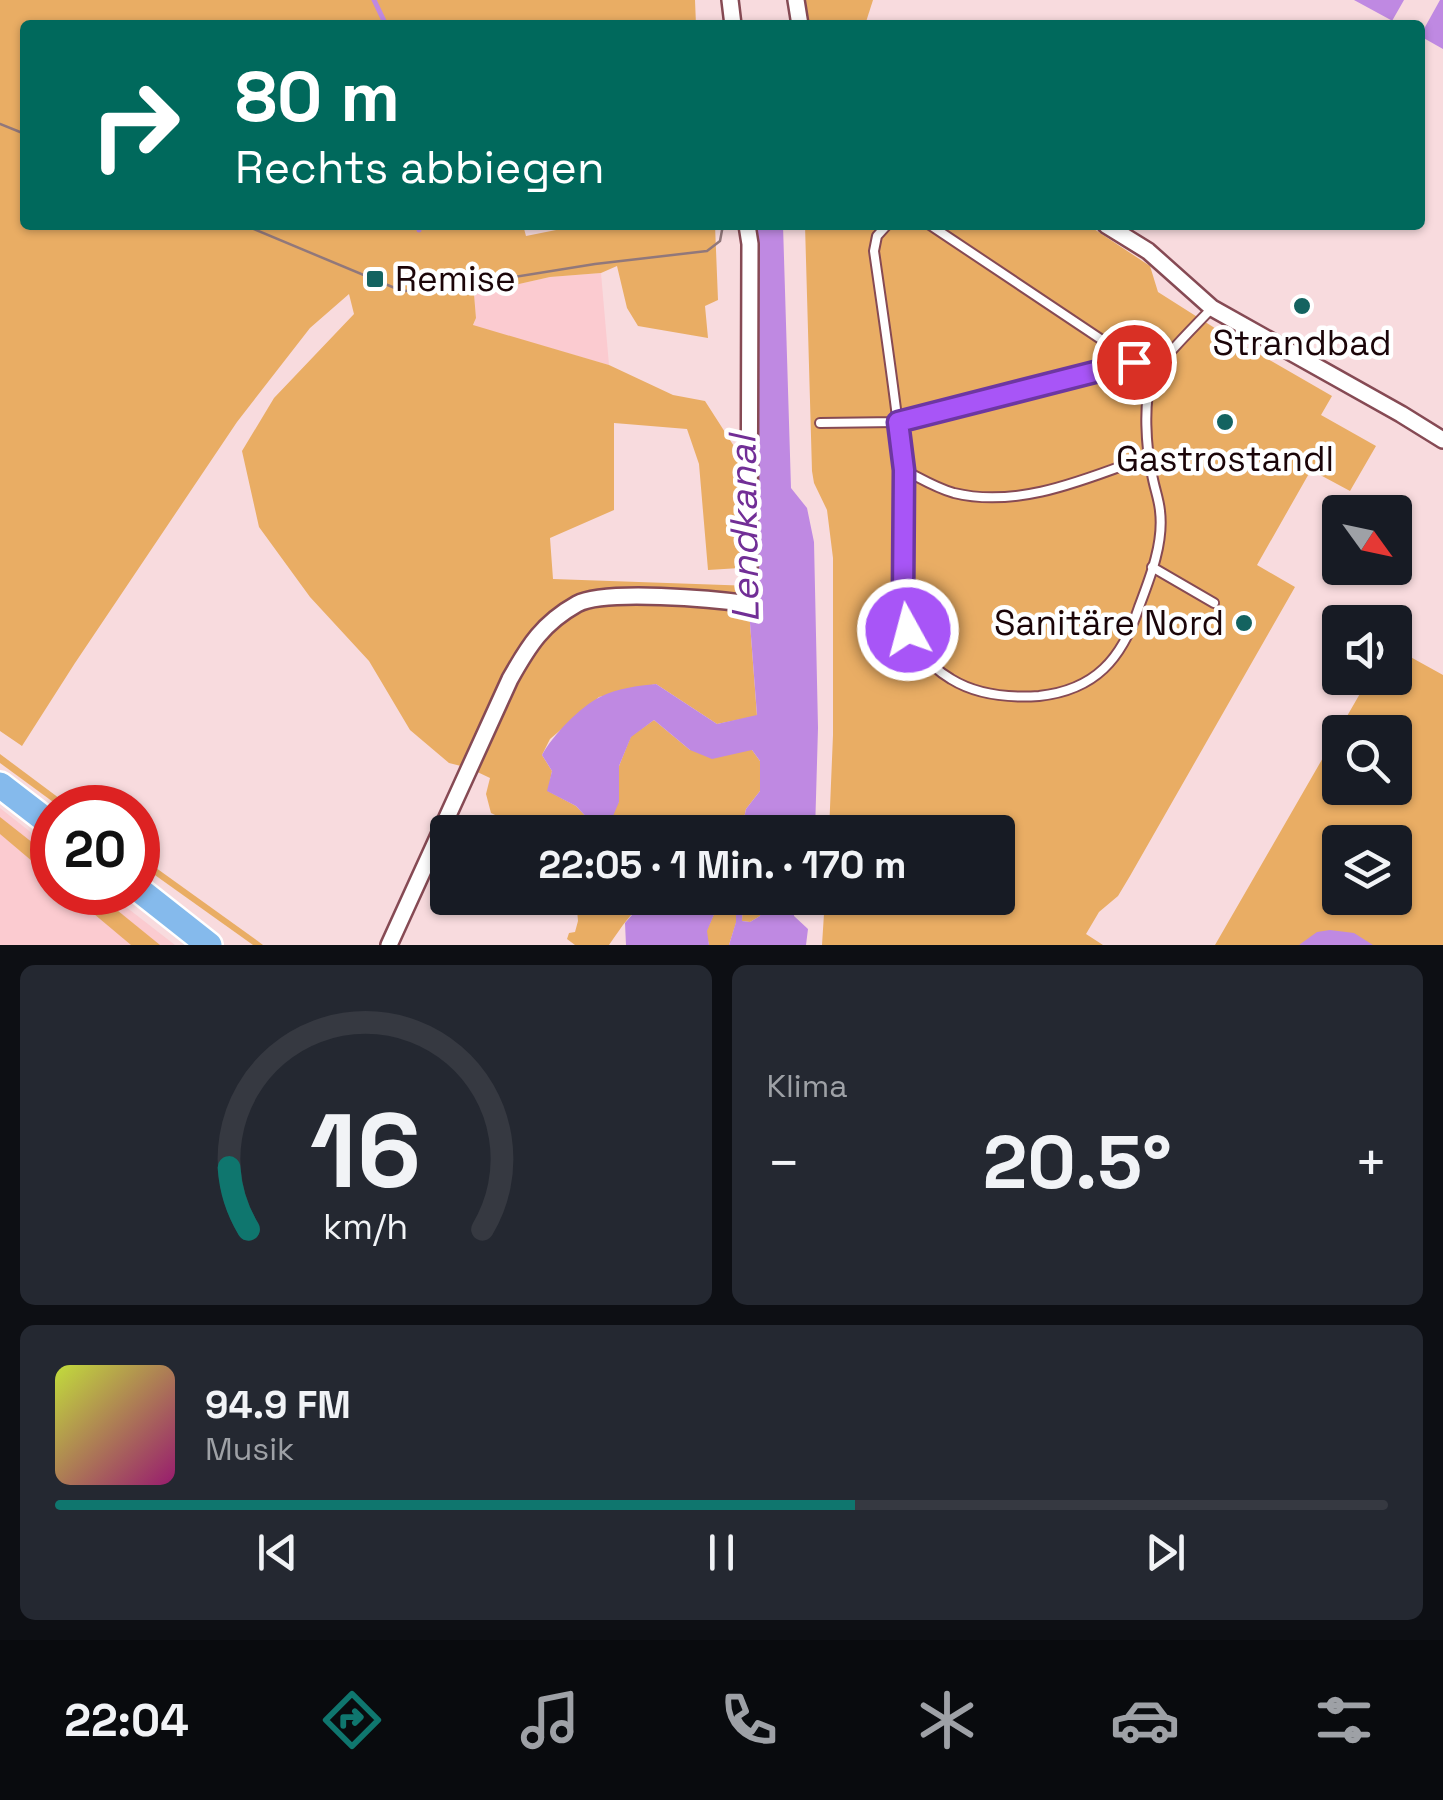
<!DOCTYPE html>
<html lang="de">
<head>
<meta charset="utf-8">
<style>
	body { margin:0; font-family:"Space Grotesk",sans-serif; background:#242831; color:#f1f3f6; height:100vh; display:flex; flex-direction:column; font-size:38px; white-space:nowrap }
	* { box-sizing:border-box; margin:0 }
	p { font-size:32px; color:#9ea1a6 }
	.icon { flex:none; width:55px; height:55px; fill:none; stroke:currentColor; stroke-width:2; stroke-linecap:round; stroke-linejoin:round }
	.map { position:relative; height:945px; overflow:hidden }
	.side { display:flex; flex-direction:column; gap:20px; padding:20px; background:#0d0f14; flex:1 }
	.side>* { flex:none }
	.guide { position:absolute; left:20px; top:20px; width:1405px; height:210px; border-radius:10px; box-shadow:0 2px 8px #0004; background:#00695c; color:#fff; overflow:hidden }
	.needle { width:65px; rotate:123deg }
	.buttons { position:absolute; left:1322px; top:495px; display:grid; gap:20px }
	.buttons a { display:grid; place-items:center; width:90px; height:90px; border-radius:10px; background:#171b24; box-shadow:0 2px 8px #0004; font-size:50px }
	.speed { position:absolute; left:30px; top:785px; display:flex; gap:20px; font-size:50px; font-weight:700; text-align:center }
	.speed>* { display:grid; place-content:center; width:130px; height:130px; border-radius:50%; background:#171b24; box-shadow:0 2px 8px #0004; line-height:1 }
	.speed .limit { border:15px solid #d22; background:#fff; color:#111 }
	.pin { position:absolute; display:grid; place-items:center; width:85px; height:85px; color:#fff; margin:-42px; border:5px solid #fff; border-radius:50%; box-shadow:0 2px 10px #0007 }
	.me { position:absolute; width:110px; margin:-55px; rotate:353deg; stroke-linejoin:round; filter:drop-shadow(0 0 8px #0008) }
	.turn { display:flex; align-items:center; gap:35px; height:210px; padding:0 50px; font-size:45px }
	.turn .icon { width:130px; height:130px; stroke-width:2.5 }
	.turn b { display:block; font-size:70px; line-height:85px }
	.big { font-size:75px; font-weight:600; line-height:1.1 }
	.side .widget { flex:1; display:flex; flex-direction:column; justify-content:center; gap:15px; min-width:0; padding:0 35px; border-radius:15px; background:#242831 }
	.side .dial { align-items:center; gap:0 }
	.dial svg { height:260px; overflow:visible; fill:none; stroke:#363941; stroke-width:7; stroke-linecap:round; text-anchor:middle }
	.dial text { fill:#f1f3f6; stroke:none }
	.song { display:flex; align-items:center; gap:30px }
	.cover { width:120px; height:120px; border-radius:15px; background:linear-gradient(135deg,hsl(70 70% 55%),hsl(320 70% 35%)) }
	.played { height:10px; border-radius:5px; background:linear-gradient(90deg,#0f766e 60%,#363941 60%) }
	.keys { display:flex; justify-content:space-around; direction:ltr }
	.heat { display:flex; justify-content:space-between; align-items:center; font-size:55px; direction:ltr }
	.side .tiles { flex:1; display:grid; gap:20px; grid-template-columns:1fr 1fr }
	.widget:last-child { grid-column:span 2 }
	.trip { position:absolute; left:430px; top:815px; width:585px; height:100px; border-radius:10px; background:#171b24; box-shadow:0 2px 8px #0004; font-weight:600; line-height:100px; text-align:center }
	.dock { display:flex; height:160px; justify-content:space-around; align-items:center; background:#090b0e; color:#9ea1a6 }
	.dock .icon { width:70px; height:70px }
	.dock .current { color:#0f766e }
	.dock b { font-size:45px; color:#f1f3f6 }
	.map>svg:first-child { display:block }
	.built { fill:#fbcbd0 }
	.green { fill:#e9ad64; fill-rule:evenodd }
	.water { fill:#bf89e2 }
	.pier { fill:#f8dbde }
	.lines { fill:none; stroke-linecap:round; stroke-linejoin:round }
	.stream { stroke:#bf89e2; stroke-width:5 }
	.lane-casing { stroke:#864a54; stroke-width:12 }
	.street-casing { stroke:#864a54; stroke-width:20 }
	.primary-casing { stroke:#fff; stroke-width:30 }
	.lane { stroke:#fff; stroke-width:8 }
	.street { stroke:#fff; stroke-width:15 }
	.primary { stroke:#85baec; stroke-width:25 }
	.tram { stroke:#91787b; stroke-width:2.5 }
	.route-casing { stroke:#6d37a1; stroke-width:25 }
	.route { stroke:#a855f7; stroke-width:18 }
	.poi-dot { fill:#146360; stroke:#fff; stroke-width:4 }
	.labels { text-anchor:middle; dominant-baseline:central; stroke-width:9; stroke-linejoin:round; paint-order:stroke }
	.poi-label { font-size:35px; fill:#1b0509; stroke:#fff }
	.water-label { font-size:38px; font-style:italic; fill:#712e96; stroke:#fff }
</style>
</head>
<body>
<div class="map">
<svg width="1443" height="945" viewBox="0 0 1443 945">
	<rect width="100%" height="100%" fill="#f8dbde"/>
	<g class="built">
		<path d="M601 273 609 365 473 326 476 318 474 294 550 277Z"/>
		<path d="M0 808 52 849V892L108 893 175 945H0Z"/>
	</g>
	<g class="green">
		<path d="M0 0H695L696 25H25V225H523L526 236 581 225H715L718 300 705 306 708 338 638 326 627 308 617 266 601 273 550 277 474 294 476 318 473 325 609 365 673 395 705 401 739 454 740 568 708 570 699 464 687 429 614 423V510L550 538 553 579 753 586 750 623 757 716 717 724 656 684 599 697 550 739 542 755 552 771 548 791 576 806 591 822 619 802V766L631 736 654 720 690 750H752L760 761V791L746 809 741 832H530L491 813 486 794 490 778 469 768 449 763 410 730 369 661 310 597 259 527 242 451 274 398 354 314 349 294 310 328 237 422 75 663 22 746 0 731Z"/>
		<path d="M806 0H873L865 25H807Z"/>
		<path d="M805 225H1088L1150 266 1158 292 1221 332 1332 396 1321 415 1376 446 1350 491 1311 470 1257 565 1295 587 1130 876 1118 896 1099 912 1086 934 1103 945H822L825 898H998V832H829L833 735V558L827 510 814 483 812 471Z"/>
		<path d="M1396 649 1443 675V945H1215L1369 678H1395ZM1340 732H1395V788H1340ZM1340 842H1395V898H1340Z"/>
		<path d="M0 754 71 807H60L0 763Z"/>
		<path d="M0 817 52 858V878L0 834Z"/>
		<path d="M138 855 255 939 263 945H253L138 863Z"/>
		<path d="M69 893H96L160 945H131Z"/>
		<path d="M568 898H651C633 908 621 928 609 945H575L567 939 569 933 575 932 578 921 576 898Z"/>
		<path d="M721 898H736V923L729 945H709L706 932Z"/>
		<path d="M743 898H762L760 916 750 922 742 921Z"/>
	</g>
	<g class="water">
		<path d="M1354 0H1443V49L1420 36V25H1400Z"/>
		<path d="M756 225H783L791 488 807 508 814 542 818 728 815 832H741L746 809 760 791V761L752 750 712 759 690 750 654 720 631 737 619 766V802L610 823 591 822 576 806 547 791 552 771 542 755C553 735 580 707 600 697 617 688 638 686 656 684L717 724 757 715 750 623 753 586Z"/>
		<path d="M651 898H667L683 908 694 904 696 898H721L707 931 709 945H626L625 923 645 900Z"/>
		<path d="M736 898H743L742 921 750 922 760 916 762 898H795L794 916 808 929 806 945H729L736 922Z"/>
		<path d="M1330 930 1354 933 1373 945H1299L1317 932Z"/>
	</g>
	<g class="pier">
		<path d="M747 0H782L783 11 747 12Z"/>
		<path d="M1404 0H1440L1420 36V25H1400L1392 21Z"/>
	</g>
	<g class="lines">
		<g class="stream">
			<path d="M374 0 386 25"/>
			<path d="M419 225V230"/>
		</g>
		<defs>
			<g id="lane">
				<path d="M887 225 877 236 874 251C882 306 890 361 897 417 899 434 903 452 904 469 909 539 877 636 951 679 977 695 1009 698 1039 696 1095 690 1122 659 1139 607 1150 578 1164 543 1160 511 1159 499 1154 487 1152 474 1146 448 1143 402 1152 376 1157 363 1200 321 1212 308"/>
				<path d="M930 225 1153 374"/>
				<path d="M820 423 897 422 1134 362"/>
				<path d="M904 470C920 478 936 488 954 493 1020 509 1088 478 1149 456"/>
				<path d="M1152 567 1214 603"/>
				<path d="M433 845 448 851"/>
			</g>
			<g id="street">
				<path d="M730 0 733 25"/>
				<path d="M796 0 800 25"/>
				<path d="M1106 225 1148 251 1212 308 1401 414 1443 440"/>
				<path d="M389 945 510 679C529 645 543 623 577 604 605 589 715 599 749 604L750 244 747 225"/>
			</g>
			<g id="primary">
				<path d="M0 785 52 825"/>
				<path d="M138 889 209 945"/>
			</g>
		</defs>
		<use href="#lane" class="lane-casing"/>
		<use href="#street" class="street-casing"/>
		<use href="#primary" class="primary-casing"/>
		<use href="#lane" class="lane"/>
		<use href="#street" class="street"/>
		<use href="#primary" class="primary"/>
		<g class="tram">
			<path d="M0 124 25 134"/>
			<path d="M244 225 402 291 433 290 595 264 707 251 720 241 723 225"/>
		</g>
	</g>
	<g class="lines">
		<defs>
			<path id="route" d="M908 630 903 601 904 470 898 422 1134 362"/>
		</defs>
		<use href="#route" class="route-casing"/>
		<use href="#route" class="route"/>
	</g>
	<g class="poi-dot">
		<rect x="365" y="269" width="20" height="20" rx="5"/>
		<circle cx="1302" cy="306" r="10"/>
		<circle cx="1225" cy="422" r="10"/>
		<circle cx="1244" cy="623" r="10"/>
	</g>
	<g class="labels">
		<g class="poi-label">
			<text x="395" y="279" text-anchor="start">Remise</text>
			<text x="1302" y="343">Strandbad</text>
			<text x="1225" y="459">Gastrostandl</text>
			<text x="1224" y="623" text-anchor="end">Sanitäre Nord</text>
		</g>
		<g class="water-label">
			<text transform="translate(744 529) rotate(-91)">Lendkanal</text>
		</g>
	</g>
</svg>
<div class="buttons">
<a><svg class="needle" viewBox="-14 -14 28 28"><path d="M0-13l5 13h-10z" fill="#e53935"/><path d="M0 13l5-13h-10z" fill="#9ea1a6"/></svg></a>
<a><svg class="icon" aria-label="sound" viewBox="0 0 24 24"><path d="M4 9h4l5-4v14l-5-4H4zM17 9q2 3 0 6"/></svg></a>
<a><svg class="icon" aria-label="search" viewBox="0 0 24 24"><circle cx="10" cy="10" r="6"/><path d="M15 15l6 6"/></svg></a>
<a><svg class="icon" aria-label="layers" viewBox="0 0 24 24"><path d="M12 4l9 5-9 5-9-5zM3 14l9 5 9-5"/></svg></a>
</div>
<div class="speed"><div class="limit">20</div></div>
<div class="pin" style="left:1134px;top:362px;background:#d93025"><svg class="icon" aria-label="arrive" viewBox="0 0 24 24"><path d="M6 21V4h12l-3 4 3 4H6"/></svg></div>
<svg class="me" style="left:908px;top:630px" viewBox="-20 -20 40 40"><circle r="17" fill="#a855f7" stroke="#fff" stroke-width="3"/><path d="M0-11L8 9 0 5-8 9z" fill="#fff"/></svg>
<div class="trip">22:05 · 1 Min. · 170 m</div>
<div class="guide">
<div class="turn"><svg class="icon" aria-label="right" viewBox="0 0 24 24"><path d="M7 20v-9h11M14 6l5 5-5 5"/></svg><div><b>80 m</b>Rechts abbiegen</div></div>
</div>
</div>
<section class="side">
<div class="tiles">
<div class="widget dial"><svg viewBox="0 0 100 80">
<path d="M14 69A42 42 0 1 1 86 69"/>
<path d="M14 69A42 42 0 0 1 8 50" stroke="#0f766e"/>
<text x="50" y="56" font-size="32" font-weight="700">16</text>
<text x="50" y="72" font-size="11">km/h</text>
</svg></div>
<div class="widget"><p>Klima</p>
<div class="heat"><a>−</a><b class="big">20.5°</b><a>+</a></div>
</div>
<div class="widget">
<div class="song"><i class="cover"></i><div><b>94.9 FM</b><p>Musik</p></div></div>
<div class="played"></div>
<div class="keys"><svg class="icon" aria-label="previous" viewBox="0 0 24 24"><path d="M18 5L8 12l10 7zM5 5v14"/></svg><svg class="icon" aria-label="pause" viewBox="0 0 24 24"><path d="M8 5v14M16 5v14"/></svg><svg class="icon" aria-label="next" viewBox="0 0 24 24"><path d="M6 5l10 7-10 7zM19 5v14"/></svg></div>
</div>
</div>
</section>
<nav class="dock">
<b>22:04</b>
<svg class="icon current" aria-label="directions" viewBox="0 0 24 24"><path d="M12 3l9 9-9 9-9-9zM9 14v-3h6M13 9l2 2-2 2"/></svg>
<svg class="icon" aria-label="music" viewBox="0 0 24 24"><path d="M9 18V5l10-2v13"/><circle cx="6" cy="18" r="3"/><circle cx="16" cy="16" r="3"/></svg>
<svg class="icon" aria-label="phone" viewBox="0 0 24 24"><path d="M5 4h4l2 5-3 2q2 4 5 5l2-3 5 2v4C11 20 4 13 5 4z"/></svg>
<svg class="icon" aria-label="climate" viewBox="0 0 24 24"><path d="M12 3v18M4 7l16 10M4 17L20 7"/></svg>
<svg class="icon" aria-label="car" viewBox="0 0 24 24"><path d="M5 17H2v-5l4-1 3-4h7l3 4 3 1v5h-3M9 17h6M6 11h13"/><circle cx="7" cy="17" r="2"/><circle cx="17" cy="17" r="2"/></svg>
<svg class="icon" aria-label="filters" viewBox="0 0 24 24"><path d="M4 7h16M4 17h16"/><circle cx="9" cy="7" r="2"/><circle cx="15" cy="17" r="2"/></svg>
</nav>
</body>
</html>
